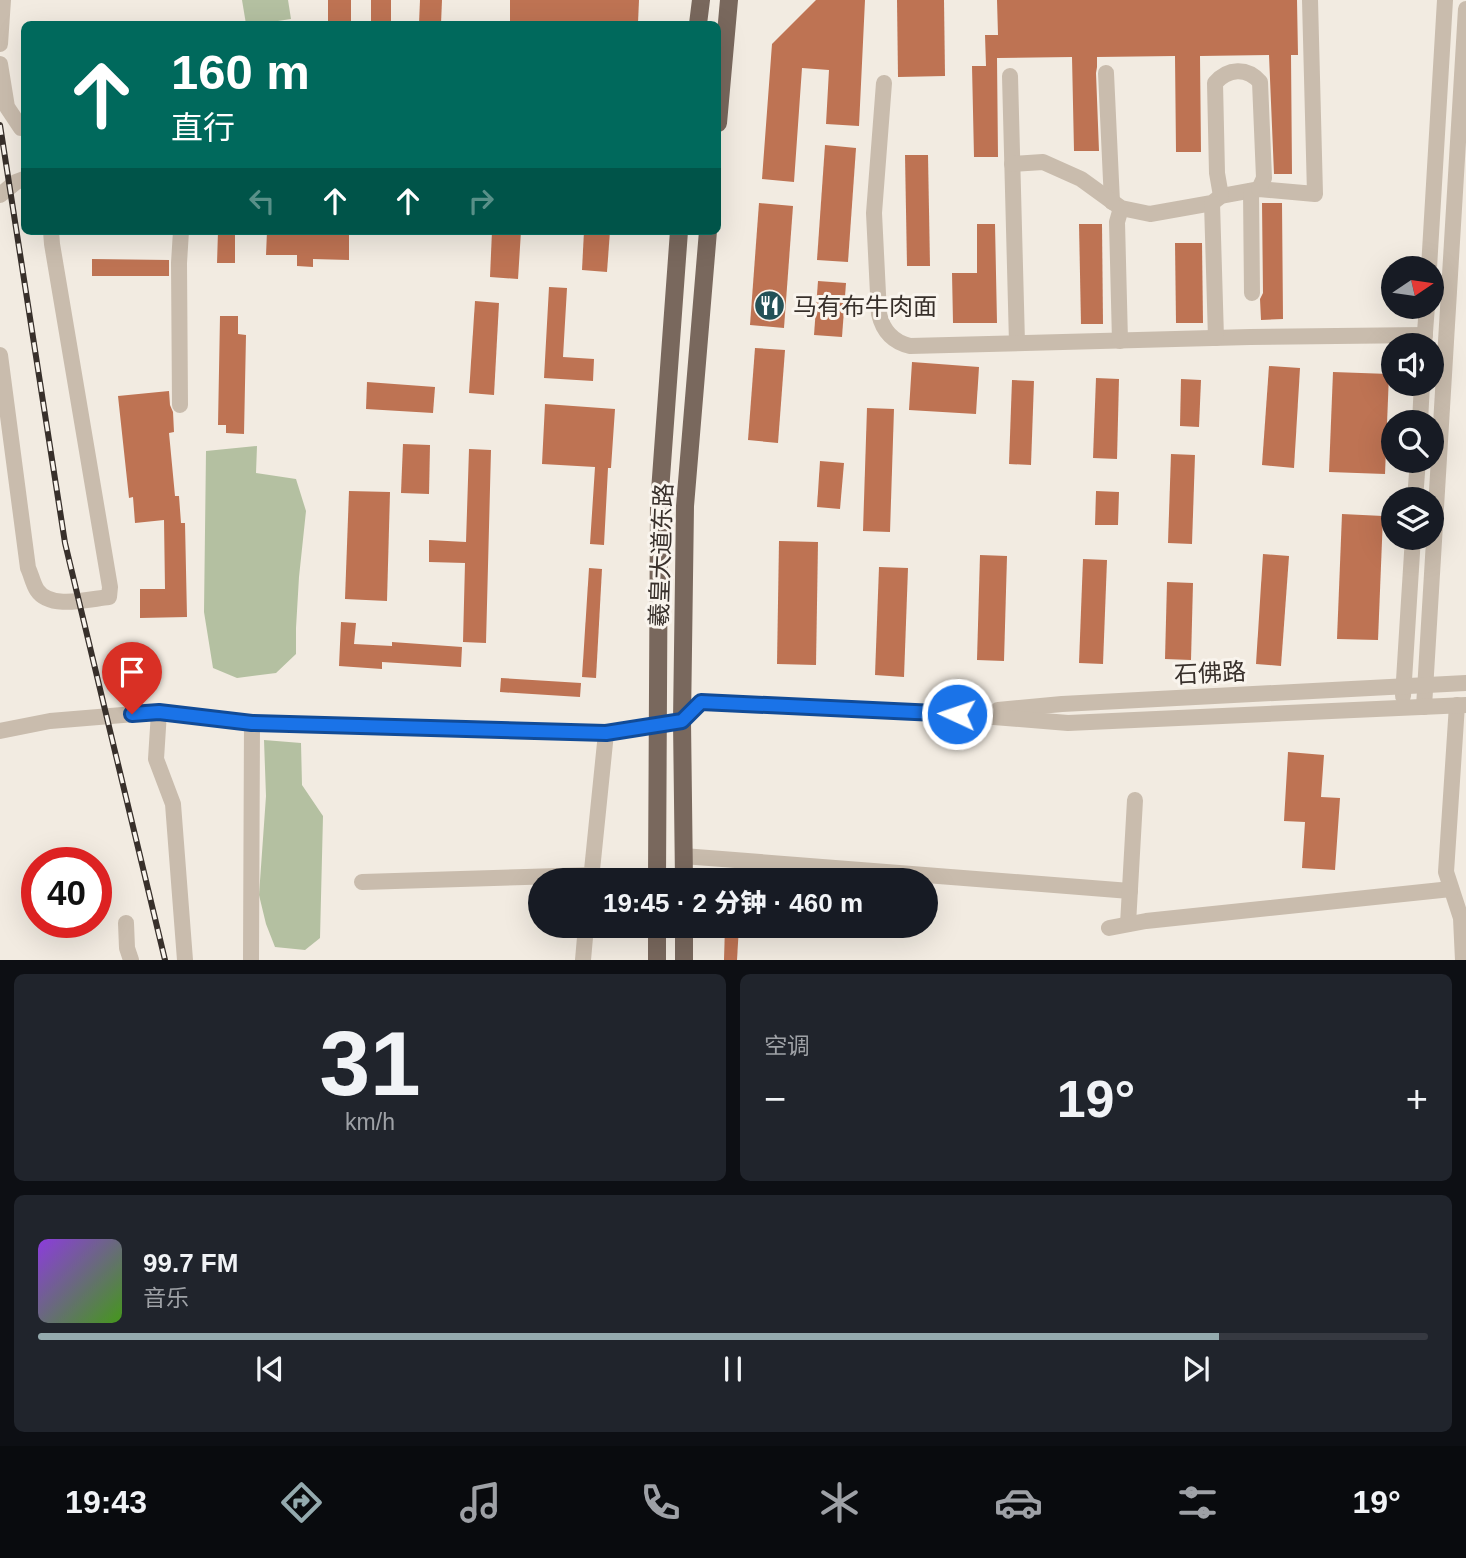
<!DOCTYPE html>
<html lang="zh">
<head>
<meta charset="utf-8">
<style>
	body { margin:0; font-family:Helvetica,"Noto Sans SC",sans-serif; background:#20242c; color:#f1f3f6; height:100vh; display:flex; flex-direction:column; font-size:26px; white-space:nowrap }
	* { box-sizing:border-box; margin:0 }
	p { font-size:23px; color:#9ea1a6 }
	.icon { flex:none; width:38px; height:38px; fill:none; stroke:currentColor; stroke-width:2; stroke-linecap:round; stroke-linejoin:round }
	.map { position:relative; height:960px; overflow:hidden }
	.sheet { display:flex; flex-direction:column; gap:14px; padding:14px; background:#0d0f14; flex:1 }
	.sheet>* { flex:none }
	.guide { position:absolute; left:21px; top:21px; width:700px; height:214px; border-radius:10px; box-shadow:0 7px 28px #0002; background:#00695c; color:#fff; overflow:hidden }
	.needle { width:46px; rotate:77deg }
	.fabs { position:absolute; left:1381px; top:256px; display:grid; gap:14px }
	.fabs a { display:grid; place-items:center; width:63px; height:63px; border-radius:50%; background:#171b24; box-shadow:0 7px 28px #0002; font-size:35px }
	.speed { position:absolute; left:21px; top:847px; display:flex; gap:14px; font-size:35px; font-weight:700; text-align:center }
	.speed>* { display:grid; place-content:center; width:91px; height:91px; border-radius:50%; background:#171b24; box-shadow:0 7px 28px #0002; line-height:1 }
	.speed .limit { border:10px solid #d22; background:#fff; color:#111 }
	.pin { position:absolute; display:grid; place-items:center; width:60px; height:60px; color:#fff; margin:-72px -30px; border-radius:50% 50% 50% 0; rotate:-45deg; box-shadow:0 0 7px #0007 }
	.pin .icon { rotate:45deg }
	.me { position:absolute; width:77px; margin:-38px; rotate:273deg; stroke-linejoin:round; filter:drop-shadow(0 0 5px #0008) }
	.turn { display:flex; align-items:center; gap:24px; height:147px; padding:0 35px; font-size:32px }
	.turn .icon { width:91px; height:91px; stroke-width:2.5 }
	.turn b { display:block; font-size:49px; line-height:60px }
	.lanes { display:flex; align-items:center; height:66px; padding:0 35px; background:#0003; justify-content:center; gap:35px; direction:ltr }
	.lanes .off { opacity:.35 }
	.big { font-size:52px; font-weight:800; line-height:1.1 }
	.sheet .tile { flex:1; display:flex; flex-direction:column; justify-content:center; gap:10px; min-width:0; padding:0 24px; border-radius:10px; background:#20242c }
	.sheet .dial { align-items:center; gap:0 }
	.dial b { font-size:91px; line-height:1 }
	.song { display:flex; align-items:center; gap:21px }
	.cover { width:84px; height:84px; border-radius:10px; background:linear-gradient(135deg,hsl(270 70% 55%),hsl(100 70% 35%)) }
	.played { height:7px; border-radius:4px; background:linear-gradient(90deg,#94aaae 85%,#363941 85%) }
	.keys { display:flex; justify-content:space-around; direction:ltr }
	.heat { display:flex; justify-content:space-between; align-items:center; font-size:38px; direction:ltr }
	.sheet .tiles { flex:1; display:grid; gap:14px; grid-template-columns:1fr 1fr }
	.tile:last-child { grid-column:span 2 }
	.trip { position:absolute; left:528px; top:868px; width:410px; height:70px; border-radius:35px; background:#171b24; box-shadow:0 7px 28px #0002; font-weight:800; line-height:70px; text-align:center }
	.tabs { display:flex; height:112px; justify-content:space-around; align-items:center; background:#090b0e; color:#9ea1a6 }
	.tabs .icon { width:49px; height:49px }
	.tabs .selected { color:#94aaae }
	.tabs b { font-size:32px; color:#f1f3f6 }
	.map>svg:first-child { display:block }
	.green { fill:#b4c0a1 }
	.building { fill:#be7353 }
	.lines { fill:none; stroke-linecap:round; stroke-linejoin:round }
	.minor { stroke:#c9bcad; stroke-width:16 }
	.major { stroke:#79685d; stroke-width:18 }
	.rail-casing { stroke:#38302b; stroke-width:6 }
	.rail { stroke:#f9f4ed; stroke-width:3.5; stroke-dasharray:10; stroke-linecap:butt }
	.route-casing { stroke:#114b97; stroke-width:18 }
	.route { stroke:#1a73e8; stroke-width:12 }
	.labels { text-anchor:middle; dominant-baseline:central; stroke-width:6; stroke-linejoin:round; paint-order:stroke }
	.poi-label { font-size:24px; fill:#38302b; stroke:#f9f4ed; text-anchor:start }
	.street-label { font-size:24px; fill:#38302b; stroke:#f9f4ed }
</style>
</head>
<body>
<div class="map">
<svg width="1466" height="960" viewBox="0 0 1466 960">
	<rect width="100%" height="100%" fill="#f2ebe1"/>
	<g class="green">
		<path d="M242 0H288L291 19 258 24H246Z"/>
		<path d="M257 446 256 473 296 479 306 511 299 577 296 628V654L276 673 237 678 213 668 204 612 206 451Z"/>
		<path d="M264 740 301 743 302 785 323 816 320 938 305 950 275 947 266 924 259 895 266 796Z"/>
	</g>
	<g class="building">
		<rect x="328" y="0" width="23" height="24"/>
		<rect x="371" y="0" width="20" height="24"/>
		<path d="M420 0H442L441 24H419Z"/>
		<path d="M510 0H639L638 23 510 21Z"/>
		<path d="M816 0H865L859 126 826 124 829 70 802 68 794 182 762 179 772 44Z"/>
		<path d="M897 0H944L945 76 898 77Z"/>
		<path d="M997 0H1297L1298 55H1291L1292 174H1274L1269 55 1200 56 1201 152H1176L1175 56 1097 57V67L1096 73 1099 151H1074L1072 57 997 58 998 157H974L972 66H986L985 35H998Z"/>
		<path d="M825 145 856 148 848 262 817 260Z"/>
		<path d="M905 155H928L930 266H907Z"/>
		<path d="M759 203 793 206 784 328 750 325Z"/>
		<path d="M1262 203H1282L1283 319 1261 320 1260 299 1263 293Z"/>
		<path d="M977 224H995L997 323H953L952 273H977Z"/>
		<path d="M1079 224H1102L1103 324H1081Z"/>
		<path d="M218 231H235V263H217Z"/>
		<path d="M267 231H349V260L313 259V267L297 266V255H266Z"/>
		<path d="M492 231H521L518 279 490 277Z"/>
		<path d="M584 231H610L607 272 582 270Z"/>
		<path d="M1175 243H1202L1203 323H1176Z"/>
		<path d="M92 259 169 260V276H92Z"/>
		<path d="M818 281 846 283 842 337 814 335Z"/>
		<path d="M549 287 567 288 563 357 594 359 593 381 544 378Z"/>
		<path d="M475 301 499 303 494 395 469 393Z"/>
		<path d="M220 316H238V334L246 335 244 434 226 433V425H218Z"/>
		<path d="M755 348 785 350 778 443 748 440Z"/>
		<path d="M912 362 979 367 976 414 909 410Z"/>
		<path d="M1269 366 1300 368 1294 468 1262 465Z"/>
		<path d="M1333 372 1389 374 1385 474 1329 472Z"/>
		<path d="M1096 378 1119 379 1117 459 1093 458Z"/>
		<path d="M1181 379 1201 380 1199 427 1180 426Z"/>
		<path d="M1012 380 1034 381 1031 465 1009 464Z"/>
		<path d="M367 382 435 387 433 413 366 409Z"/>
		<path d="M169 391 170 405 173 412 174 432 169 433 175 496H179L181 523H185L187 617 140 618V589H165L164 520 135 523 133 497 129 498 118 396Z"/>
		<path d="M545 404 615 409 611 468H608L604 545 590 544 595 467 542 464Z"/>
		<path d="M867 408 894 409 890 532 863 531Z"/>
		<path d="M403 444 430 445 429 494 401 493Z"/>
		<path d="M469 449 491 450 486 643 463 642 465 563 429 562V540L466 542Z"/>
		<path d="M1171 454 1195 455 1192 544 1168 543Z"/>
		<path d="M820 461 844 463 840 509 817 507Z"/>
		<path d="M349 491 390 492 387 601 345 599Z"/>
		<path d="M1096 491 1119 492 1118 525H1095Z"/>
		<path d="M1342 514 1383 516 1378 640 1337 639Z"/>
		<path d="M779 541 818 542 816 665 777 664Z"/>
		<path d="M1263 554 1289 556 1281 666 1256 664Z"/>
		<path d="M980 555 1007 556 1004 661 977 660Z"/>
		<path d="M1083 559 1107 560 1103 664 1079 663Z"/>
		<path d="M879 567 908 568 904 677 875 675Z"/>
		<path d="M589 568 602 569 596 678 582 677Z"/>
		<path d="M1167 582 1193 583 1191 660 1165 659Z"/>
		<path d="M341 622 356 623 354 644 392 646V642L462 647 461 667 382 662V669L339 666Z"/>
		<path d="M501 678 581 683 580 697 500 692Z"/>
		<path d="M1288 752 1324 755 1321 797 1340 798 1335 870 1302 868 1305 822 1284 821Z"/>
		<path d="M728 870 741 871V880H727Z"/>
		<path d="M725 926H739L737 960H724Z"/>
	</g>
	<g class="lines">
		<g class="minor">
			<path d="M0 44 3 0"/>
			<path d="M0 64 7 107 21 128H24"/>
			<path d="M1106 73 1112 202"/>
			<path d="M1010 76 1017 343"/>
			<path d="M884 83 874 213 879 314C883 331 893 342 910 346L1250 337 1425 335"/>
			<path d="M1012 164 1043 162 1081 179 1121 208 1150 214 1212 203 1221 196 1259 189 1315 194 1310 0"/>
			<path d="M1251 191 1252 293"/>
			<path d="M0 195 16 182 24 179"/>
			<path d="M1221 196 1217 173 1215 83C1228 68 1247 67 1260 82L1264 178 1259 189"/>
			<path d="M1212 203 1216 338"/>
			<path d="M1429 268 1445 0"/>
			<path d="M1120 341 1117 222 1121 208"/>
			<path d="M1424 345 1427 306"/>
			<path d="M0 355 28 568C31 574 33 584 37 590 50 610 89 599 109 597L110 587 52 244 51 231"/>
			<path d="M180 405 179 263 181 231"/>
			<path d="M1420 422 1422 383"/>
			<path d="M1415 499 1418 460"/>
			<path d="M1403 696 1413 537"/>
			<path d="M1457 705 1446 872 1461 918 1463 960"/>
			<path d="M1424 707 1466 9"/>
			<path d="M998 710 1062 704 1466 683"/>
			<path d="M159 712 156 759 173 804 185 960"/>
			<path d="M0 731 50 721 159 712 252 723 606 733"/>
			<path d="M683 856 1130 891"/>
			<path d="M591 880 606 733 682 721 701 702 957 714 1068 723 1466 705"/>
			<path d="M362 882 592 875"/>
			<path d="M126 923 127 948 131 960"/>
			<path d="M1128 924 1135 800"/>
			<path d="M1109 928 1146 921 1451 889"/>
			<path d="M251 960 252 723"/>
			<path d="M583 960 586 926"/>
		</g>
		<g class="major">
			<path d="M698 24 701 0"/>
			<path d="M718 123 729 0"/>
			<path d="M657 880 659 505 679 231"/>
			<path d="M684 880 682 721 685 506 708 231"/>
			<path d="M657 926V960"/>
			<path d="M684 926V960"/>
		</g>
		<defs>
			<path id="rail" d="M0 125 65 543 165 960"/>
		</defs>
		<use href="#rail" class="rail-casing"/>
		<use href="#rail" class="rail"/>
	</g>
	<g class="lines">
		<defs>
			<path id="route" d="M132 714 159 712 252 723 606 733 682 721 701 702 957 714"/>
		</defs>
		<use href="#route" class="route-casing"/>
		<use href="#route" class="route"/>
	</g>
	<defs>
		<symbol id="restaurant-disc" viewBox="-11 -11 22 22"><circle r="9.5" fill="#235157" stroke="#f9f4ed"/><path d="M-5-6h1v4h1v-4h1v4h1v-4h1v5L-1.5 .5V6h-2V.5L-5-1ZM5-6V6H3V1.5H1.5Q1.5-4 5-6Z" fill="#fff"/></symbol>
	</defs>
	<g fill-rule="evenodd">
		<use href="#restaurant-disc" x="752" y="288" width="35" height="35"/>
	</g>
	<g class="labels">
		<g class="poi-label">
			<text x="793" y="306">马有布牛肉面</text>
		</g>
		<g class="street-label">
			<text transform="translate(661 555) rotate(-88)">羲皇大道东路</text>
			<text transform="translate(1210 673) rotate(-3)">石佛路</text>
		</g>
	</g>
</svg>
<div class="fabs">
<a><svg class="needle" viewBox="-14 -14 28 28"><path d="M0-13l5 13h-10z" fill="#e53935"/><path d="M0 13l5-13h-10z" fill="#9ea1a6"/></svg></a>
<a><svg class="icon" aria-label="sound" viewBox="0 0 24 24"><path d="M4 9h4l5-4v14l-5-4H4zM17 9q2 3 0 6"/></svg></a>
<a><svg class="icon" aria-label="search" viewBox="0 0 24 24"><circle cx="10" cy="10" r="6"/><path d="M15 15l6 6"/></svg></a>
<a><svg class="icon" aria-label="layers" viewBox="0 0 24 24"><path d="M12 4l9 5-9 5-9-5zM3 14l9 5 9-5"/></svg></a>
</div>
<div class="speed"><div class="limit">40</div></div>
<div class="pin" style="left:132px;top:714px;background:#d93025"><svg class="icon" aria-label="arrive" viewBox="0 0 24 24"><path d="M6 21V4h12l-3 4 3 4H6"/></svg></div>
<svg class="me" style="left:957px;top:714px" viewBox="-20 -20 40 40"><circle r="17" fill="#1a73e8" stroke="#fff" stroke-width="3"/><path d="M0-11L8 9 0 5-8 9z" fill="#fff"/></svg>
<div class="trip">19:45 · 2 分钟 · 460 m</div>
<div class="guide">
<div class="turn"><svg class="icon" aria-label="ahead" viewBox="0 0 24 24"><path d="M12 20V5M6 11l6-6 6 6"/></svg><div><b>160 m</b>直行</div></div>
<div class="lanes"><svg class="icon off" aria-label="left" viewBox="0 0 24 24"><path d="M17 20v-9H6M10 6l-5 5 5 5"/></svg><svg class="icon" aria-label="ahead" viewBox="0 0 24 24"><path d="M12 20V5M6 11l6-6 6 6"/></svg><svg class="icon" aria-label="ahead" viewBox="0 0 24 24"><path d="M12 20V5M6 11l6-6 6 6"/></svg><svg class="icon off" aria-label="right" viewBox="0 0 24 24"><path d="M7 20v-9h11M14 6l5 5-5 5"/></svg></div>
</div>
</div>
<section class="sheet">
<div class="tiles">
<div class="tile dial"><b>31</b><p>km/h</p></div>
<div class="tile"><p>空调</p>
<div class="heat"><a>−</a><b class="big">19°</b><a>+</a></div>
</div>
<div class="tile">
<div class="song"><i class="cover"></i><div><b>99.7 FM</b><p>音乐</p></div></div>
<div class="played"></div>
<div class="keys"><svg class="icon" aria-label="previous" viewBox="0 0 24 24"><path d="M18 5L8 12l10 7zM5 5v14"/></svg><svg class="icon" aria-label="pause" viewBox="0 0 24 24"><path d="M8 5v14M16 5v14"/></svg><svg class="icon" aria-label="next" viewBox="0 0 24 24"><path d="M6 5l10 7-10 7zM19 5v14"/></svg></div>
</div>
</div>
</section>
<nav class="tabs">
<b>19:43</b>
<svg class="icon selected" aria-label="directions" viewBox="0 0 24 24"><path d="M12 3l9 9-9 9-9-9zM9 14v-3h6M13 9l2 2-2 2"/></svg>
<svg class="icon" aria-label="music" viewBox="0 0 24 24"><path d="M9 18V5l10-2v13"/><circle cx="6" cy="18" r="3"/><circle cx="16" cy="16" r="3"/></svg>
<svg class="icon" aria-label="phone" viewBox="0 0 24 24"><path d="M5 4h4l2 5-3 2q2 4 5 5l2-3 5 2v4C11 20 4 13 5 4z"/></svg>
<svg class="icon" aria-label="climate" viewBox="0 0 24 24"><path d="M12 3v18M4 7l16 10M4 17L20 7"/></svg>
<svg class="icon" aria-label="car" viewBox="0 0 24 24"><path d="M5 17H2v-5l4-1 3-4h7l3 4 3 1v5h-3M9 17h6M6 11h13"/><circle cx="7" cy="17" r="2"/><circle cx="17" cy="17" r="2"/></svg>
<svg class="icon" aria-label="filters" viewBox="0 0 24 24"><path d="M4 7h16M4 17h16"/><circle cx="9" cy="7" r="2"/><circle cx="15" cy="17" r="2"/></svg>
<b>19°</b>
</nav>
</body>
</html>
